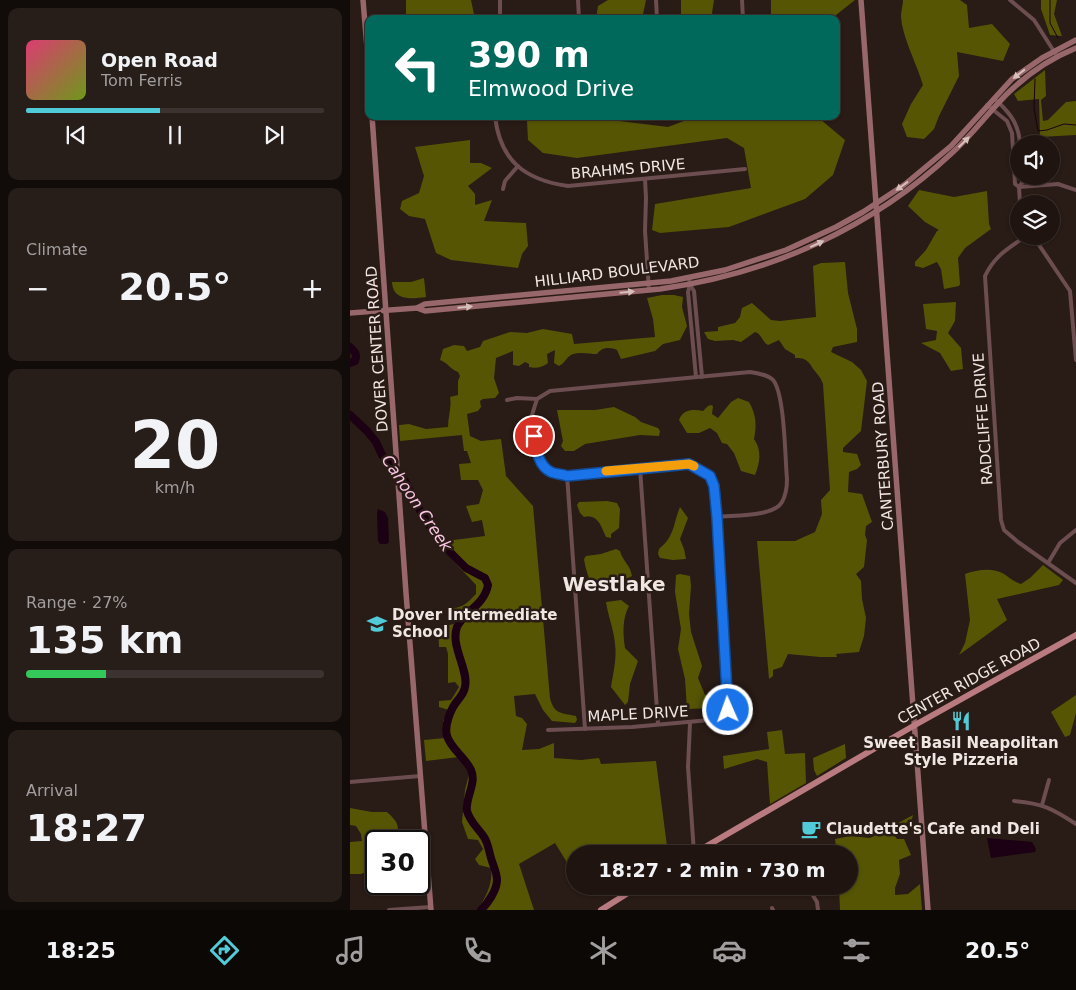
<!DOCTYPE html>
<html lang="en">
<head>
<meta charset="utf-8">
<style>
	body { margin:0; font-family:"DejaVu Sans",sans-serif; background:#271d19; color:#f1f3f6; height:100vh; display:flex; flex-direction:column; font-size:19px; white-space:nowrap }
	* { box-sizing:border-box; margin:0 }
	p { font-size:16px; color:#a19e9f }
	.icon { flex:none; width:28px; height:28px; fill:none; stroke:currentColor; stroke-width:2; stroke-linecap:round; stroke-linejoin:round }
	.map { position:relative; flex:1; overflow:hidden }
	.drawer { display:flex; flex-direction:column; gap:8px; padding:8px; background:#110b09; width:350px }
	.drawer>* { flex:none }
	.hud { position:absolute; left:15px; top:15px; width:475px; height:105px; border-radius:10px; box-shadow:0 1px 4px #0004,0 0 0 1px #3c3330; background:#00695c; color:#fff; overflow:hidden }
	.fabs { position:absolute; left:660px; top:135px; display:grid; gap:10px }
	.fabs a { display:grid; place-items:center; width:50px; height:50px; border-radius:50%; background:#1f1410; box-shadow:0 1px 4px #0004,0 0 0 1px #3c3330; font-size:25px }
	.speed { position:absolute; left:15px; top:830px; display:flex; gap:10px; font-size:25px; font-weight:700; text-align:center }
	.speed>* { display:grid; place-content:center; width:65px; height:65px; border-radius:50%; background:#1f1410; box-shadow:0 1px 4px #0004,0 0 0 1px #3c3330; line-height:1 }
	.speed .limit { border:2px solid #111; border-radius:8px; background:#fff; color:#111 }
	.pin { position:absolute; display:grid; place-items:center; width:42px; height:42px; color:#fff; margin:-21px; border:2px solid #fff; border-radius:50%; box-shadow:0 1px 5px #0007 }
	.me { position:absolute; width:55px; margin:-28px; rotate:358deg; stroke-linejoin:round; filter:drop-shadow(0 0 4px #0008) }
	.turn { display:flex; align-items:center; gap:18px; height:105px; padding:0 20px; font-size:22px }
	.turn .icon { width:65px; height:65px; stroke-width:2.5 }
	.turn b { display:block; font-size:35px; line-height:42px }
	.big { font-size:38px; font-weight:800; line-height:1.1 }
	.drawer .card { flex:1; display:flex; flex-direction:column; justify-content:center; gap:8px; min-width:0; padding:0 18px; border-radius:10px; background:#271d19 }
	.drawer .dial { align-items:center; gap:0 }
	.dial b { font-size:65px; line-height:1 }
	.song { display:flex; align-items:center; gap:15px }
	.cover { width:60px; height:60px; border-radius:8px; background:linear-gradient(135deg,hsl(340 70% 55%),hsl(80 70% 35%)) }
	.played { height:5px; border-radius:2px; background:linear-gradient(90deg,#52cbd8 45%,#3c3330 45%) }
	.keys { display:flex; justify-content:space-around; direction:ltr }
	.heat { display:flex; justify-content:space-between; align-items:center; font-size:28px; direction:ltr }
	.charge { height:8px; border-radius:4px; background:linear-gradient(90deg,#34c759 27%,#3c3330 0) }
	.trip { position:absolute; left:216px; top:845px; width:292px; height:50px; border-radius:25px; background:#1f1410; box-shadow:0 1px 4px #0004,0 0 0 1px #3c3330; font-weight:800; line-height:50px; text-align:center }
	.dock { display:flex; height:80px; justify-content:space-around; align-items:center; background:#0c0806; color:#a19e9f }
	.dock .icon { width:35px; height:35px }
	.dock .active { color:#52cbd8 }
	.dock b { font-size:22px; color:#f1f3f6 }
	main { display:flex; flex:1; min-height:0 }
	.map>svg:first-child { display:block }
	.forest { fill:#565504 }
	.water { fill:#1c0013 }
	.lines { fill:none; stroke-linecap:round; stroke-linejoin:round }
	.stream { stroke:#1c0013; stroke-width:1 }
	.river { stroke:#1c0013; stroke-width:8 }
	.street { stroke:#6c4d50; stroke-width:4 }
	.secondary { stroke:#98676b; stroke-width:5.5 }
	.primary { stroke:#ba7b80; stroke-width:6 }
	.oneway { fill:#d6c0be }
	.route-casing { stroke:#114b97; stroke-width:12 }
	.route { stroke:#1a73e8; stroke-width:9 }
	.slow { stroke:#f59e0b; stroke-width:9 }
	.labels { text-anchor:middle; dominant-baseline:central; stroke-width:5; stroke-linejoin:round; paint-order:stroke }
	.street-label { font-size:15px; fill:#f0e6e2; stroke:#291b15 }
	.poi-label { font-size:15px; font-weight:bold; fill:#f0e6e2; stroke:#291b15; text-anchor:start }
	.water-label { font-size:16px; font-style:italic; fill:#fcc6e7; stroke:#291b15 }
	.district-label { font-size:20px; font-weight:bold; fill:#f0e6e2; stroke:#291b15 }
</style>
</head>
<body>
<main>
<section class="drawer">
<div class="card">
<div class="song"><i class="cover"></i><div><b>Open Road</b><p>Tom Ferris</p></div></div>
<div class="played"></div>
<div class="keys"><svg class="icon" aria-label="previous" viewBox="0 0 24 24"><path d="M18 5L8 12l10 7zM5 5v14"/></svg><svg class="icon" aria-label="pause" viewBox="0 0 24 24"><path d="M8 5v14M16 5v14"/></svg><svg class="icon" aria-label="next" viewBox="0 0 24 24"><path d="M6 5l10 7-10 7zM19 5v14"/></svg></div>
</div>
<div class="card"><p>Climate</p>
<div class="heat"><a>−</a><b class="big">20.5°</b><a>+</a></div>
</div>
<div class="card dial"><b>20</b><p>km/h</p></div>
<div class="card"><p>Range · 27%</p><b class="big">135 km</b><div class="charge"></div></div>
<div class="card"><p>Arrival</p><b class="big">18:27</b></div>
</section>
<div class="map">
<svg width="726" height="910" viewBox="0 0 726 910">
	<rect width="100%" height="100%" fill="#291b15"/>
	<g class="forest">
		<path d="M56 0H121L125 19H56Z"/>
		<path d="M258 0H296L292 19H246L248 6Z"/>
		<path d="M331 0H364L362 13 364 19H331Z"/>
		<path d="M421 0H505L486 15 485 19H414L421 17Z"/>
		<path d="M553 0H610L617 5 619 28 642 24 660 44 653 61 607 52 609 76 589 116 584 129 574 139 557 137 552 124 561 104 573 85C567 64 552 37 551 16 551 11 553 5 553 0Z"/>
		<path d="M691 0H707L704 14 712 36 700 35 691 9Z"/>
		<path d="M695 70 696 96 691 100 693 121 698 120 716 102 726 101V135L690 137 689 99 668 101 664 94Z"/>
		<path d="M347 116H471L470 119 495 140 483 175 455 199 379 227 310 233 302 230 305 204 401 188 394 148 377 138 227 158 193 153 178 140 177 121 261 120 318 127Z"/>
		<path d="M120 140V163H131L142 168 118 186 125 194V205L142 200 134 221 176 223 178 246 172 254 168 268 101 260 86 253 75 219 59 216 50 209 52 201 69 193 74 176 65 147Z"/>
		<path d="M569 190 604 197 637 191 639 224 641 229 615 248 608 258 610 284 609 286 594 289 591 269 587 262 573 268 565 266V262L576 250 587 231 589 230 575 222 558 206Z"/>
		<path d="M495 262 498 293 507 329V342L483 347 481 352 502 362 511 370 517 381 511 431 493 448V452L507 454 511 465 507 469 499 472 498 492 512 494 522 522 516 526 515 535 517 540 514 567 506 574 511 581 512 599 516 618 514 636 509 652 486 654 487 657H470L438 654 432 667 423 670V676L419 679 407 541H445L465 532 472 514 471 500 480 490 473 384C471 378 468 375 464 370 458 361 457 358 445 358V355L435 349 429 340 418 345C412 342 412 334 405 332L391 342 383 340 365 341 358 339 354 332 368 331V327L385 323 390 317 392 308 402 303 421 320 430 321 466 317 463 266 471 263Z"/>
		<path d="M74 278 76 297C61 299 43 301 42 282H61Z"/>
		<path d="M312 295H324L333 297 332 307 337 326 330 340 313 344 305 351 271 359 267 350C260 347 252 347 247 354 240 354 228 351 221 355 216 358 215 363 209 366L204 363 205 350 197 354 198 363C193 367 186 369 179 367V364L175 362 169 366 163 365V351L146 358 144 378 149 393 145 398 133 399 130 401 131 407 128 411 117 414 120 436 131 441 151 439 156 476 183 506 200 698C204 714 211 713 226 716L227 720 225 723 202 721 193 710 185 694 164 696 166 716 172 718 177 724 172 750 189 749 204 743V758L231 760 249 758 251 764 306 761 318 854H225V876L223 877 221 869 205 843 169 864 184 910H127C136 897 143 884 141 868L129 865 125 859 133 849 128 840 118 839 112 822 115 790 119 774 109 757 76 761 74 740 95 738 93 721 99 710 89 707V701L101 700 109 687 105 682 98 683V654L96 647H89L88 627 104 624 108 617 103 608C113 608 119 601 126 594V585L95 552H91L81 533 88 532 96 541 135 536 132 520 122 522 116 506 129 504 133 490 128 480H111L109 464 121 463 117 451H114L112 435 50 441 49 425 59 424 76 429 98 427C98 416 102 407 100 397L108 395V381L110 376 108 372C100 369 98 363 90 360L93 349 104 345 114 346 117 351 130 347 133 341 160 332 177 333 193 329 222 334 224 344 305 337 303 319 297 298Z"/>
		<path d="M606 302 605 321 598 333 611 348 613 369 601 371 590 353 571 343 586 340 587 331 576 329 573 304Z"/>
		<path d="M388 398 399 402C406 414 407 425 404 439 412 450 410 463 405 475L391 471 384 453 377 444 372 443 367 433 360 428 349 433H337L329 420C333 409 343 409 353 411L358 406 361 405 363 406 362 414 368 418 381 402Z"/>
		<path d="M264 407 285 417 291 422 308 428 310 431 309 436 290 435 235 444 224 451H215L211 446 213 441 207 410H245Z"/>
		<path d="M257 501 267 503 270 509 269 528 261 534V538L256 537C251 526 248 514 234 517L230 513 227 505 229 502Z"/>
		<path d="M330 507 338 518 330 539 334 549 336 559 323 560 310 558 308 554 309 549C325 536 323 524 330 507Z"/>
		<path d="M266 549 270 551C273 562 280 564 282 576L262 586 252 582 241 585C239 577 235 568 234 559L236 556 251 554Z"/>
		<path d="M693 565 713 580 709 585 647 599 657 620 609 655 615 643 620 620 615 574C627 570 642 567 654 574 660 578 664 582 671 584L680 578Z"/>
		<path d="M330 574 340 576 341 586 339 614 341 632 352 666 348 678 355 695 369 702 364 708 337 709 335 679 328 649 331 629 325 592 326 575Z"/>
		<path d="M271 600 279 606C272 619 273 634 275 648L288 661 280 684 278 702 275 705 261 687C263 673 267 659 265 644 264 630 258 616 256 602Z"/>
		<path d="M726 695V713L720 735 715 737 701 712Z"/>
		<path d="M432 730 435 754 455 753 456 783 420 804 417 762 407 759 374 769 373 756 419 749 417 732Z"/>
		<path d="M495 744 496 758 467 776 464 770 463 758Z"/>
		<path d="M0 808 22 812H37C49 823 49 825 47 841H26V863L23 865V869L11 874H0V842L12 841 11 834 6 826 0 825Z"/>
		<path d="M563 815 562 819 542 832 547 839H554L561 855 549 860 550 874 545 888V895L558 894 570 884 572 910H490L489 886H500V854H487L485 839 500 836 520 838Z"/>
	</g>
	<g class="water">
		<path d="M28 509 35 512 38 518 39 542 37 544H30L28 541 27 513Z"/>
		<path d="M637 838 682 842 686 849 685 852 641 858Z"/>
	</g>
	<g class="lines">
		<g class="stream">
			<path d="M700 0V23L708 38"/>
			<path d="M685 79 684 108 688 131 697 130 714 124 726 125"/>
		</g>
		<g class="river">
			<path d="M0 347C4 351 8 354 5 361L0 363"/>
			<path d="M0 415 17 431 26 442 32 455 55 481 72 514 90 542 116 568 135 578 138 585C134 606 114 611 107 627 100 646 119 670 115 687 114 693 111 696 108 700 101 708 94 725 97 736 101 749 115 757 121 770 127 783 115 798 117 811 120 822 128 828 134 837 138 843 139 851 141 858 143 865 147 873 147 880 147 890 138 903 131 910"/>
		</g>
		<g class="street">
			<path d="M150 0V19"/>
			<path d="M228 0 229 19"/>
			<path d="M306 0 307 19"/>
			<path d="M392 0 393 19"/>
			<path d="M660 0 684 20 705 53"/>
			<path d="M647 101C661 114 669 125 670 144"/>
			<path d="M637 105 657 121 662 133 665 184 669 187 670 204"/>
			<path d="M145 116C150 161 175 180 218 186L395 169"/>
			<path d="M295 179 296 198 295 231 299 290"/>
			<path d="M669 187 708 184 726 190"/>
			<path d="M669 187 672 183V176"/>
			<path d="M153 189 155 181 168 166"/>
			<path d="M676 236C658 249 645 255 635 276L651 520 654 530 668 542 726 583"/>
			<path d="M683 236 720 291 726 360"/>
			<path d="M339 278 340 285 344 291 352 377"/>
			<path d="M340 285 338 292 346 377"/>
			<path d="M187 399 182 415 186 448 192 464 200 472 217 475 339 464 360 475 364 486 367 517 379 703 377 714 371 719 282 727 198 730"/>
			<path d="M157 400 167 398 187 399 200 391 400 372C407 373 417 375 422 379 435 390 435 460 437 479 437 486 436 495 432 502 424 517 383 515 367 517"/>
			<path d="M290 468 308 724"/>
			<path d="M217 475 235 729"/>
			<path d="M698 563 710 543 726 530"/>
			<path d="M340 723 338 767 344 853"/>
			<path d="M0 782 70 776"/>
			<path d="M664 801C692 803 703 809 726 824"/>
			<path d="M692 805 699 780"/>
			<path d="M457 886 467 902 468 910"/>
			<path d="M422 908 423 910"/>
			<path d="M39 910 80 907"/>
		</g>
		<g class="secondary">
			<path d="M13 0 19 72"/>
			<path d="M511 0 578 910"/>
			<path d="M22 116 56 593 81 910"/>
			<path d="M67 308 75 311 310 289C420 274 522 228 603 152 624 133 640 110 660 91 679 73 701 58 726 48"/>
			<path d="M0 313 67 308 75 304 321 281 375 270 436 250 486 227 513 212 554 185 601 146 662 79 692 58 726 40"/>
		</g>
		<g class="primary">
			<path d="M343 854 565 725 726 635"/>
			<path d="M251 910 289 886"/>
		</g>
	</g>
	<defs><path id="oneway-solid" d="M-6-.8H1V-3.2L6.5 0L1 3.2V.8H-6Z" transform="scale(1.25)"/></defs>
	<g class="oneway">
		<use href="#oneway-solid" transform="translate(669 74) rotate(142)"/>
		<use href="#oneway-solid" transform="translate(614 142) rotate(-44)"/>
		<use href="#oneway-solid" transform="translate(552 186) rotate(144)"/>
		<use href="#oneway-solid" transform="translate(467 244) rotate(-25)"/>
		<use href="#oneway-solid" transform="translate(277 292) rotate(-5)"/>
		<use href="#oneway-solid" transform="translate(115 307) rotate(-5)"/>
	</g>
	<g class="lines">
		<defs>
			<path id="route" d="M184 436C186 448 188 466 201 472 205 474 212 474 217 476L339 464 360 476 364 486 367 517 378 710"/>
		</defs>
		<use href="#route" class="route-casing"/>
		<use href="#route" class="route"/>
		<path class="slow" d="M256 471 339 464 344 466"/>
	</g>
	<defs>
		<symbol id="school-bare" viewBox="-9 -9 18 18"><path d="M0-5L7-2L0 1L-7-2ZM-4 1L0 2.5L4 1V4Q0 6-4 4Z" fill="#52cbd8" stroke="#291b15" stroke-width="2.5" paint-order="stroke"/></symbol>
		<symbol id="restaurant-bare" viewBox="-9 -9 18 18"><path d="M-5-6h1v4h1v-4h1v4h1v-4h1v5L-1.5 .5V6h-2V.5L-5-1ZM5-6V6H3V1.5H1.5Q1.5-4 5-6Z" fill="#52cbd8" stroke="#291b15" stroke-width="2.5" paint-order="stroke"/></symbol>
		<symbol id="cafe-bare" viewBox="-9 -9 18 18"><path d="M-5.5-4.5H6V0H3Q3 3.5 0 3.5H-2.5Q-5.5 3.5-5.5 0ZM3-3.2v2h1.7v-2ZM-6 4.5H4V6H-6Z" fill="#52cbd8" stroke="#291b15" stroke-width="2.5" paint-order="stroke"/></symbol>
	</defs>
	<g fill-rule="evenodd">
		<use href="#school-bare" x="13" y="610" width="28" height="28"/>
		<use href="#restaurant-bare" x="597" y="707" width="28" height="28"/>
		<use href="#cafe-bare" x="447" y="815" width="28" height="28"/>
	</g>
	<g class="labels">
		<g class="street-label">
			<text transform="translate(278 169) rotate(-5)">BRAHMS DRIVE</text>
			<text transform="translate(267 272) rotate(-7)">HILLIARD BOULEVARD</text>
			<text transform="translate(27 349) rotate(-94)">DOVER CENTER ROAD</text>
			<text transform="translate(633 419) rotate(-94)">RADCLIFFE DRIVE</text>
			<text transform="translate(533 456) rotate(-94)">CANTERBURY ROAD</text>
			<text transform="translate(619 681) rotate(-29)">CENTER RIDGE ROAD</text>
			<text transform="translate(288 714) rotate(-3)">MAPLE DRIVE</text>
		</g>
		<g class="poi-label">
			<text x="42" y="615">Dover Intermediate<tspan x="42" dy="17">School</tspan></text>
			<text x="611" y="743" text-anchor="middle">Sweet Basil Neapolitan<tspan x="611" dy="17">Style Pizzeria</tspan></text>
			<text x="476" y="829">Claudette's Cafe and Deli</text>
		</g>
		<g class="water-label">
			<text transform="translate(67 503) rotate(56)">Cahoon Creek</text>
		</g>
		<g class="district-label">
			<text x="264" y="584">Westlake</text>
		</g>
	</g>
</svg>
<div class="fabs">
<a><svg class="icon" aria-label="sound" viewBox="0 0 24 24"><path d="M4 9h4l5-4v14l-5-4H4zM17 9q2 3 0 6"/></svg></a>
<a><svg class="icon" aria-label="layers" viewBox="0 0 24 24"><path d="M12 4l9 5-9 5-9-5zM3 14l9 5 9-5"/></svg></a>
</div>
<div class="speed"><div class="limit">30</div></div>
<div class="pin" style="left:184px;top:436px;background:#d93025"><svg class="icon" aria-label="arrive" viewBox="0 0 24 24"><path d="M6 21V4h12l-3 4 3 4H6"/></svg></div>
<svg class="me" style="left:378px;top:710px" viewBox="-20 -20 40 40"><circle r="17" fill="#1a73e8" stroke="#fff" stroke-width="3"/><path d="M0-11L8 9 0 5-8 9z" fill="#fff"/></svg>
<div class="trip">18:27 · 2 min · 730 m</div>
<div class="hud">
<div class="turn"><svg class="icon" aria-label="left" viewBox="0 0 24 24"><path d="M17 20v-9H6M10 6l-5 5 5 5"/></svg><div><b>390 m</b>Elmwood Drive</div></div>
</div>
</div>
</main>
<nav class="dock">
<b>18:25</b>
<svg class="icon active" aria-label="directions" viewBox="0 0 24 24"><path d="M12 3l9 9-9 9-9-9zM9 14v-3h6M13 9l2 2-2 2"/></svg>
<svg class="icon" aria-label="music" viewBox="0 0 24 24"><path d="M9 18V5l10-2v13"/><circle cx="6" cy="18" r="3"/><circle cx="16" cy="16" r="3"/></svg>
<svg class="icon" aria-label="phone" viewBox="0 0 24 24"><path d="M5 4h4l2 5-3 2q2 4 5 5l2-3 5 2v4C11 20 4 13 5 4z"/></svg>
<svg class="icon" aria-label="climate" viewBox="0 0 24 24"><path d="M12 3v18M4 7l16 10M4 17L20 7"/></svg>
<svg class="icon" aria-label="car" viewBox="0 0 24 24"><path d="M5 17H2v-5l4-1 3-4h7l3 4 3 1v5h-3M9 17h6M6 11h13"/><circle cx="7" cy="17" r="2"/><circle cx="17" cy="17" r="2"/></svg>
<svg class="icon" aria-label="filters" viewBox="0 0 24 24"><path d="M4 7h16M4 17h16"/><circle cx="9" cy="7" r="2"/><circle cx="15" cy="17" r="2"/></svg>
<b>20.5°</b>
</nav>
</body>
</html>
